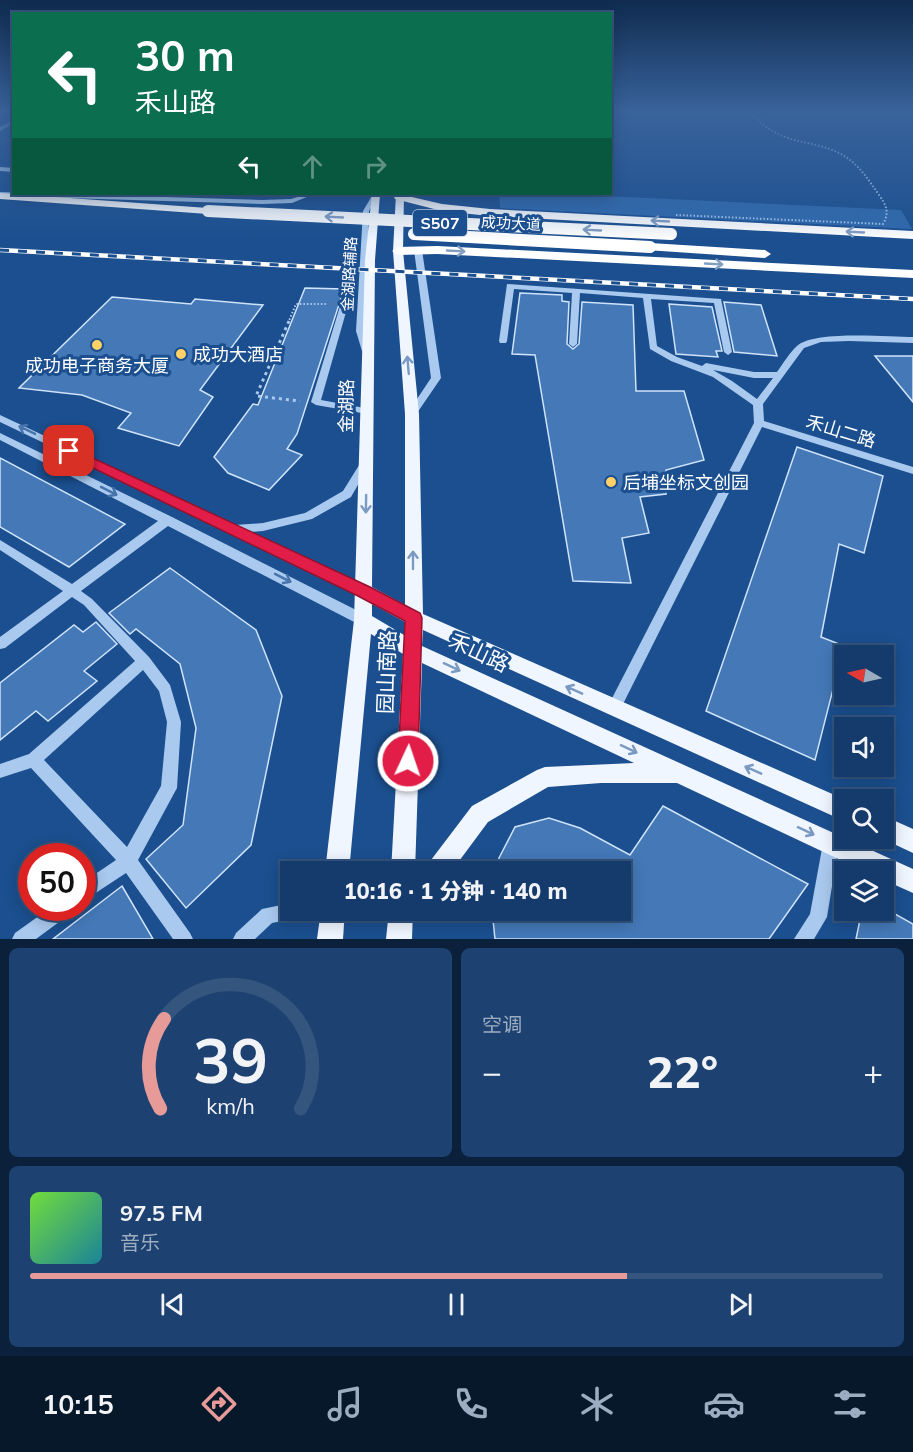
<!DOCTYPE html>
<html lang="zh">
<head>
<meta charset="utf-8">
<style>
	body { margin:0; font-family:Mulish,"Noto Sans SC",sans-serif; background:#1d4271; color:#f1f3f6; height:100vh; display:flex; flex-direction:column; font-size:22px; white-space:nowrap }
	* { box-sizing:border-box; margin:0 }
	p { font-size:20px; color:#9dadc1 }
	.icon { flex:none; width:33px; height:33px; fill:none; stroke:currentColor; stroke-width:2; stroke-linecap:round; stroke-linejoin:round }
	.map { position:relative; height:939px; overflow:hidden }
	.panel { display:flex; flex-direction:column; gap:9px; padding:9px; background:#0b203b; flex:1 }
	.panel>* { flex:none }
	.guide { position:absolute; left:12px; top:12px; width:600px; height:183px; border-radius:0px; box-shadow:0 3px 15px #0003,0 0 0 2px #33557e; background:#0b6e4f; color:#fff; overflow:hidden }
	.needle { width:39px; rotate:279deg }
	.controls { position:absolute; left:834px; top:645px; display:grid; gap:12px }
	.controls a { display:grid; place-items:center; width:60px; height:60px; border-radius:0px; background:#143b6b; box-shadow:0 3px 15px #0003,0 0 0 2px #33557e; font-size:30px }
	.speed { position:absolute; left:18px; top:843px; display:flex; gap:12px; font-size:30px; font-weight:700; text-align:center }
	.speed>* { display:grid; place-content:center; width:78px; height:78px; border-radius:50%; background:#143b6b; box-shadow:0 3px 15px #0003,0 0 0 2px #33557e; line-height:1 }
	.speed .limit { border:9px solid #d22; background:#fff; color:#111 }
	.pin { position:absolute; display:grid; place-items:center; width:51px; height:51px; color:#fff; margin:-26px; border-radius:12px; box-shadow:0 3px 9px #0006 }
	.me { position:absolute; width:66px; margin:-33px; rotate:3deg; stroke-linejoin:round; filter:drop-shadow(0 0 4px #0008) }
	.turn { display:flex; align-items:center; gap:21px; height:126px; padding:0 24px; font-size:27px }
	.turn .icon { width:78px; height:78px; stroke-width:2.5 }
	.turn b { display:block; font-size:42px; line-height:51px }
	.lanes { display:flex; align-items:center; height:57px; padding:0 24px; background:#0003; justify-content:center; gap:30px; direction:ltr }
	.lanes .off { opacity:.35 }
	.big { font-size:45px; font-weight:800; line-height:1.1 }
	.panel .tile { flex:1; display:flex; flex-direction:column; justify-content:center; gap:9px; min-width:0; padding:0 21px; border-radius:9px; background:#1d4271 }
	.panel .dial { align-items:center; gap:0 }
	.dial svg { height:156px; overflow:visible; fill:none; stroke:#33557e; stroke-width:7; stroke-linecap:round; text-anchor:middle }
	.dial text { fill:#f1f3f6; stroke:none }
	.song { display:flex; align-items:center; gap:18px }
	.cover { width:72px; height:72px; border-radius:9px; background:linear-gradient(135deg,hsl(100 70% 55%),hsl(190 70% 35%)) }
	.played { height:6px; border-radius:3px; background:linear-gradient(90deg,#e69b98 70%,#33557e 70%) }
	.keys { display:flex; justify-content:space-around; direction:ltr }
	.heat { display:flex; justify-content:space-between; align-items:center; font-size:33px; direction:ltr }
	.panel .tiles { flex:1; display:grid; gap:9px; grid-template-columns:1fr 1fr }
	.tile:last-child { grid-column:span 2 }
	.trip { position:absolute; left:280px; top:861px; width:351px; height:60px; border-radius:0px; background:#143b6b; box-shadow:0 3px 15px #0003,0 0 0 2px #33557e; font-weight:800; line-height:60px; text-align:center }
	.menu { display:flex; height:96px; justify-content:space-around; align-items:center; background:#08182b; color:#9dadc1 }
	.menu .icon { width:42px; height:42px }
	.menu .active { color:#e69b98 }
	.menu b { font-size:27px; color:#f1f3f6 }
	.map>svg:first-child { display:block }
	.green { fill:#2e69ad }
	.building { fill:#4478b7; stroke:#cfe3fa; stroke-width:1.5 }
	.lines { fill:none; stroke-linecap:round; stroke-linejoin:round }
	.path-far1 { stroke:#a9c9ee; stroke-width:2; stroke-dasharray:1.5 2; stroke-linecap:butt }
	.path { stroke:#a9c9ee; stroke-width:3; stroke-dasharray:3 4; stroke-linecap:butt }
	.minor { fill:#a9c9ee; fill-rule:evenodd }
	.major { fill:#f0f6ff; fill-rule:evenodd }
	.highway { fill:#fff; fill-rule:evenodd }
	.rail-casing { stroke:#fff; stroke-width:4.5 }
	.rail { stroke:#1b4f8f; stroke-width:3; stroke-dasharray:9; stroke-linecap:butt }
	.path-bridge { stroke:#a9c9ee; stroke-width:2; stroke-dasharray:1.5 2; stroke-linecap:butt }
	.highway-bridge { stroke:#fff; stroke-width:12 }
	.oneway { stroke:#829ec1 }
	.oneway2 { stroke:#7b9ac1 }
	.oneway3 { stroke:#4674ac }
	.route { fill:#e11d48; stroke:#92132f; stroke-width:1.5 }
	.poi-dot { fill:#ffd166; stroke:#1b4f8f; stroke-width:2 }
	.labels { text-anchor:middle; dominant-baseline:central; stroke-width:6; stroke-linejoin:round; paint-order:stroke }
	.far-street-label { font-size:15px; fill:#fff; stroke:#1b4f8f }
	.shield { fill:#1b4f8f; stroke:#bbcadd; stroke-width:1.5 }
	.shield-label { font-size:16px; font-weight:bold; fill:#fff }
	.poi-label { font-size:18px; fill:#fff; stroke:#1b4f8f; text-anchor:start }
	.street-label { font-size:18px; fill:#fff; stroke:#1b4f8f }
	.near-street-label { font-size:21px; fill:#fff; stroke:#1b4f8f }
</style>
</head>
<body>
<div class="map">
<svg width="913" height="939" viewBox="0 0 913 939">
	<rect width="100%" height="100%" fill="#1b4f8f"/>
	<path class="green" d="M499 194H563L901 210 912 229 500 208Z"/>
	<g class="building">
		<path d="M305 288 344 289 297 434 287 449 302 455 269 490 228 473 214 457 253 404 258 405Z"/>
		<path d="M520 293 562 295V301L569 302 567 344 573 349 579 344 582 302 633 305 636 391H684L704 460 666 470V494L640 497 649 533 622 538 631 583 573 581 535 355 512 354Z"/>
		<path d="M112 297 191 304 195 299 263 305 200 390 213 397 179 446 118 428 131 413 82 395 19 388Z"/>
		<path d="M724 302 761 305 777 356 734 352Z"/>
		<path d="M669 304 712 307 722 351H716L718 357 676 354Z"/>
		<path d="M875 356H913V402Z"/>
		<path d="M797 447 883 476 864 553 839 544 821 637 844 646 815 760 706 711Z"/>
		<path d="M0 458 125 524 69 567 0 527Z"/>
		<path d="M170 568 256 630 282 696 251 845 186 908 146 859 183 825 196 728 180 664 136 629 130 634 109 613Z"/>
		<path d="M96 622 117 644 84 671 97 681 48 721 36 711 0 740V683L74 625 83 632Z"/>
		<path d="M663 806 808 884 769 939H495L492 910H621V872H496L499 858 515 827 549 818 580 828 630 855Z"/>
		<path d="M122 886 153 939H53Z"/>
		<path d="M862 910H888L913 924V939H856Z"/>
	</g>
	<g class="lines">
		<path class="path-far1" d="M288 323 296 304H328"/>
		<path class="path" d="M289 321 256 396 300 401"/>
		<g class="minor">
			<path d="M14 120V123L0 131V127Z"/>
			<path d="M0 167 14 168V172L0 171Z"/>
			<path d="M0 192 262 200 291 199 307 194H314L292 203 262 204 0 196Z"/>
			<path d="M373 194H379L369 211 364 331 370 351 366 354 362 351 356 331 363 211Z"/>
			<path d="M418 248 422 250 441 378 415 416 412 417 407 414 431 378 414 250Z"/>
			<path d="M507 284 721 299 732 352 728 355 724 352 714 303 651 299 657 346 677 357 702 366 706 363 754 372H777C783 364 789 353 797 346 814 330 889 337 913 337V343L849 341 821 342 804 348 763 404 764 421 913 467V474L762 427 619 712 614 714 609 712 607 708 609 704 754 423 753 405 713 377 671 361 650 349 643 298 580 293 577 344 573 347 569 344 572 293 514 289 507 341 506 343H500L499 341ZM713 370 754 378H773L757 399 732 381Z"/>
			<path d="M341 303H347L348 305 321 400 370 409 372 411 370 413 367 414 316 405 311 402Z"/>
			<path d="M0 415 235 525 263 523 305 513 343 491 361 462H369L370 464 351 497 312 519 263 531 250 532 368 588 370 591 368 594 364 596 360 594 0 422Z"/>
			<path d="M0 433 172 517 368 616 369 620 368 624 363 625 358 624 168 526 81 591 92 599 149 657 170 685 181 722 177 788 138 860 190 933 193 939H173L126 873 82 902V883L116 860 31 768 0 778V764L29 754 135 661 84 605 72 597 5 648 0 649V637L63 591 0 550V540L72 584 158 521 0 440ZM143 670 159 691 167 722 161 786 127 847 44 760Z"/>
			<path d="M831 835 837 837 839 843 827 917 814 939H794L810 914 823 843 825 837Z"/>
			<path d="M291 903V910H309L307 916 272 923 255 939H233L236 933 262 909Z"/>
			<path d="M50 908H73L70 914 36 939H12L15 933Z"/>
		</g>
		<g class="major">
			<path d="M372 194H380L375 260 372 587 405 605V414L393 251 396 194H404L403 251 419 414 423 614 846 800 844 821 423 630 422 646 913 869V893L884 880V872H866L677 783H601L548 787 488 822 451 872H424L428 864 472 806 537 770 545 767 634 763 422 663 415 872H391L403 654 371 634 349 872H325L354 620 365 260ZM372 604 405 622 404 635 372 616Z"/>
			<path d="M884 816 913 829V853L881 838H884Z"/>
			<path d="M321 910H345L343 939H317Z"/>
			<path d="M389 910H413L412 939H386Z"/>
		</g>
		<g class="highway">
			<path d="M0 193 208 208 214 211 208 214 0 199Z"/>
			<path d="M399 194 442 204 490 209 913 231V239L490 216 442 211 395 199 394 197Z"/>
			<path d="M650 243 765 250 771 254 765 258 646 250V244Z"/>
			<path d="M437 246 913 270V278L437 254 398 255 392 251 398 247Z"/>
		</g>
		<defs>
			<path id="rail" d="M0 250 913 299"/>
		</defs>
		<use href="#rail" class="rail-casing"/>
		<use href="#rail" class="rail"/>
		<path class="path-bridge" d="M676 215 883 224C890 212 886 205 879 195 860 167 850 153 816 145 804 142 791 140 780 135 767 129 758 120 747 110"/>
		<g class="highway-bridge">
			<path d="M208 211 671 234"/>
			<path d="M414 234 650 247"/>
		</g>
	</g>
	<defs><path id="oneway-shaft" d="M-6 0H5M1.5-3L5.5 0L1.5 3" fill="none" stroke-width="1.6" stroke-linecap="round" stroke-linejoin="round" transform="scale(1.5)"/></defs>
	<g class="oneway">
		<use href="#oneway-shaft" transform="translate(334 217) rotate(-177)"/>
		<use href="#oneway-shaft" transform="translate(660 221) rotate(-177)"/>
		<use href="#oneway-shaft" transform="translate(592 230) rotate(-177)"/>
		<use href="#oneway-shaft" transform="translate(855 232) rotate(-177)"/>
		<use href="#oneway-shaft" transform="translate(456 251) rotate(3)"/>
		<use href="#oneway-shaft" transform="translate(714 264) rotate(3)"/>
	</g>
	<g class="oneway2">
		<use href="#oneway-shaft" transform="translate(408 365) rotate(-95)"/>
		<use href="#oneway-shaft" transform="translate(366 504) rotate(91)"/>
		<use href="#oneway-shaft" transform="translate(413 560) rotate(-90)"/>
		<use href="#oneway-shaft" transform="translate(452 667) rotate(25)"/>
		<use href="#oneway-shaft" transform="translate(574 690) rotate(-156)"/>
		<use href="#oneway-shaft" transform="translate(629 749) rotate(25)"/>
		<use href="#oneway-shaft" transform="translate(753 770) rotate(-156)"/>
		<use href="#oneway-shaft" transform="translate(806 831) rotate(25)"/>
	</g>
	<g class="oneway3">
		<use href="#oneway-shaft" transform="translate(27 430) rotate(-154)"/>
		<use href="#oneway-shaft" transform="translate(109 491) rotate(27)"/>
		<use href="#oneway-shaft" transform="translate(283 578) rotate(27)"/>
	</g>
	<linearGradient id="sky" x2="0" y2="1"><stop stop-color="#0f2b4f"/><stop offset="0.46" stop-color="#39639b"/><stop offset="1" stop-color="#39639b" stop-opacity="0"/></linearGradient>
	<rect width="913" height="241" fill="url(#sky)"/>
	<path class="route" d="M69 447 370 587 420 613 422 618 418 761 415 767 408 770 401 767 398 761 405 621 358 596 64 454 62 451Z"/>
	<g class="poi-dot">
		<circle cx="97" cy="345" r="6"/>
		<circle cx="181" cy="354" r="6"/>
		<circle cx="611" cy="482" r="6"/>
	</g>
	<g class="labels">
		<g class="far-street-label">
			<text transform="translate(511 223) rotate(3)">成功大道</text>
			<text transform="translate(349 274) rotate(-87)">金湖路辅路</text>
		</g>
		<rect class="shield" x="413" y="210" width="54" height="26" rx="4.5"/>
		<g class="shield-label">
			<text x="440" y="223">S507</text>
		</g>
		<g class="poi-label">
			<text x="193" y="354">成功大酒店</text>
			<text x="97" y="365" text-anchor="middle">成功电子商务大厦</text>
			<text x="623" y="482">后埔坐标文创园</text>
		</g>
		<g class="street-label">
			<text transform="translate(346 406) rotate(-89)">金湖路</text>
			<text transform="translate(841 431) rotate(17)">禾山二路</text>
		</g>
		<g class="near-street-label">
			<text transform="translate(479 652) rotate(25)">禾山路</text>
			<text transform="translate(386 672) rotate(-88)">园山南路</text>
		</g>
	</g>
</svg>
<div class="controls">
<a><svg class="needle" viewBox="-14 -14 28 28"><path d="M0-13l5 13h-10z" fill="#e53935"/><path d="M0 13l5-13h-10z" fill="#9dadc1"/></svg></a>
<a><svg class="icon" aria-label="sound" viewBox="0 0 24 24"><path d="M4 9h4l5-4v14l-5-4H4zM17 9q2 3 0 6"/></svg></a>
<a><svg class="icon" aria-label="search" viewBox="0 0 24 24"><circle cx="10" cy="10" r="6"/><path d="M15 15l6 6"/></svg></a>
<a><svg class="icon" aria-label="layers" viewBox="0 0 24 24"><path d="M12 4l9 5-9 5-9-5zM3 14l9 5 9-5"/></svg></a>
</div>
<div class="speed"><div class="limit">50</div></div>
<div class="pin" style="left:69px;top:451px;background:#d93025"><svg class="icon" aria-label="arrive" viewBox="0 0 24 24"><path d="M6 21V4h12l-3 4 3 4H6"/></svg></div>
<svg class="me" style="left:408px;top:761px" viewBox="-20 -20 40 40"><circle r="17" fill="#e11d48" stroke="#fff" stroke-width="3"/><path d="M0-11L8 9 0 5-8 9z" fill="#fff"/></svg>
<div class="trip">10:16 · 1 分钟 · 140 m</div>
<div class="guide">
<div class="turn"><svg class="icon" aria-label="left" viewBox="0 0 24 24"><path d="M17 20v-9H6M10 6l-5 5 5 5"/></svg><div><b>30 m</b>禾山路</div></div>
<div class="lanes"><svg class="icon" aria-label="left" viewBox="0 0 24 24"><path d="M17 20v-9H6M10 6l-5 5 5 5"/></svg><svg class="icon off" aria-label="ahead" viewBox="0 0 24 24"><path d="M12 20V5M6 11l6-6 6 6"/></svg><svg class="icon off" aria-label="right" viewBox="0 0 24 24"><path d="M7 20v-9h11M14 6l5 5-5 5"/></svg></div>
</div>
</div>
<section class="panel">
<div class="tiles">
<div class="tile dial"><svg viewBox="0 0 100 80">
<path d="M14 69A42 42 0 1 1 86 69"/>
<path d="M14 69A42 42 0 0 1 16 23" stroke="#e69b98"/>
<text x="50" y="56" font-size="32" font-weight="700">39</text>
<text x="50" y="72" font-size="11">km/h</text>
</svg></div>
<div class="tile"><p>空调</p>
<div class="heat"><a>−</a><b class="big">22°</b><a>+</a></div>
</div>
<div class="tile">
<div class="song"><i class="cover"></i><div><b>97.5 FM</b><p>音乐</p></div></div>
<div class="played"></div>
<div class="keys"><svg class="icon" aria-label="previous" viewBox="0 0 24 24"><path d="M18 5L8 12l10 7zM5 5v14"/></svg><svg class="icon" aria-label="pause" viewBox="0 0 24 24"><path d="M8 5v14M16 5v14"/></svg><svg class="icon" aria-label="next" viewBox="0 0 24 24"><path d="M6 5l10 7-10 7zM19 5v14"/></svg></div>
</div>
</div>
</section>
<nav class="menu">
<b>10:15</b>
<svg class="icon active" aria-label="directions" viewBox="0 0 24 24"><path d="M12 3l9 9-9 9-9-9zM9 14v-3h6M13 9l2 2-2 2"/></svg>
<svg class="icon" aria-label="music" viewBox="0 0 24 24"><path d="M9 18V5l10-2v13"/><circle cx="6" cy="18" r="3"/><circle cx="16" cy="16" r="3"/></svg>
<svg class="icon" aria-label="phone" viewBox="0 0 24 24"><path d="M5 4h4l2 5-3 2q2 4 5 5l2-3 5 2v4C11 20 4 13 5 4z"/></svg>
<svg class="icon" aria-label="climate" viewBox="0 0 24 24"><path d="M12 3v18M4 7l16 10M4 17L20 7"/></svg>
<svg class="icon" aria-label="car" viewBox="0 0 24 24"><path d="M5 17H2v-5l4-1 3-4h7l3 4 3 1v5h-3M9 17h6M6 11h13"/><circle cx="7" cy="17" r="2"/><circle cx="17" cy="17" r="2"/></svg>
<svg class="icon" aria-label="filters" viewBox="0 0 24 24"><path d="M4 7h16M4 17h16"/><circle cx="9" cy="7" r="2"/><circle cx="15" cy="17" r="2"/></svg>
</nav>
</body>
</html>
